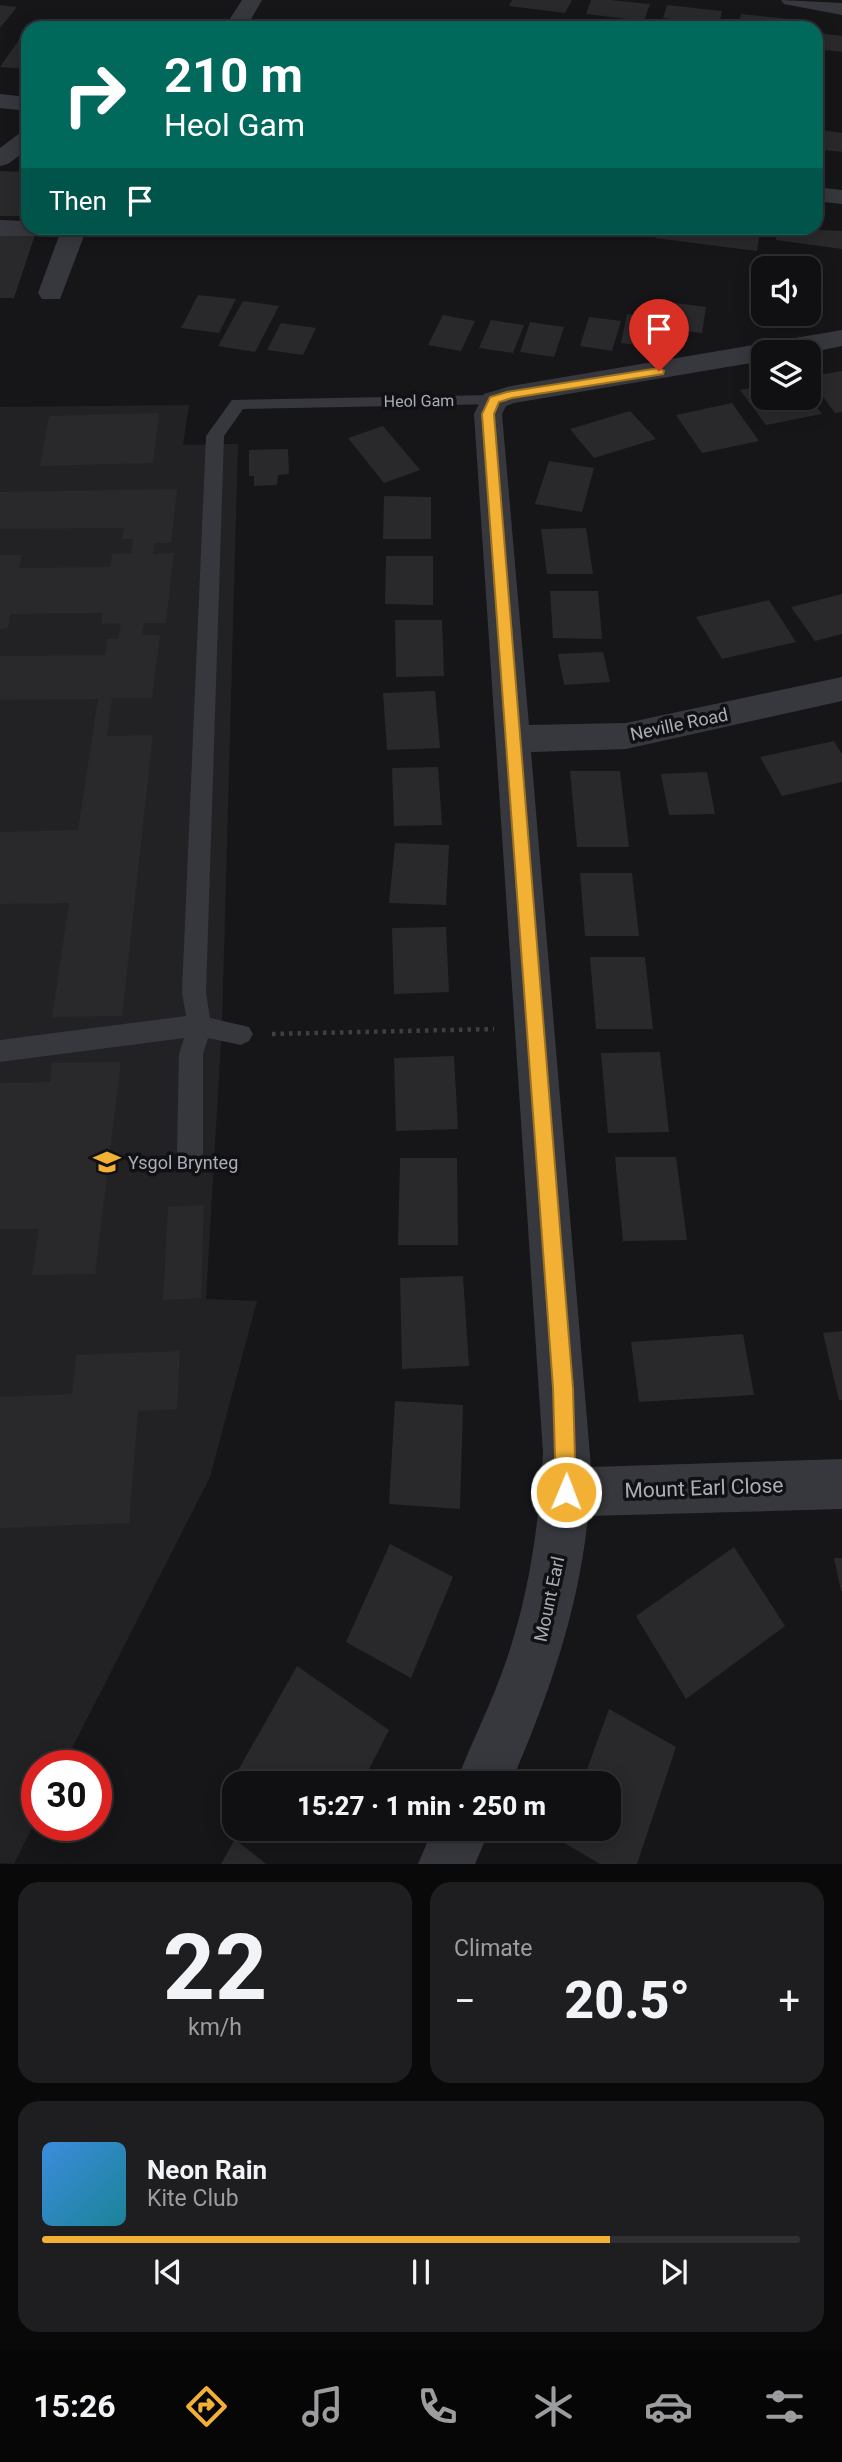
<!DOCTYPE html>
<html lang="en">
<head>
<meta charset="utf-8">
<style>
	body { margin:0; font-family:Roboto,sans-serif; background:#1e1e20; color:#f1f3f6; height:100vh; display:flex; flex-direction:column; font-size:26px; white-space:nowrap }
	* { box-sizing:border-box; margin:0 }
	p { font-size:23px; color:#9c9d9f }
	.icon { flex:none; width:38px; height:38px; fill:none; stroke:currentColor; stroke-width:2; stroke-linecap:round; stroke-linejoin:round }
	.map { position:relative; height:1864px; overflow:hidden }
	.drawer { display:flex; flex-direction:column; gap:18px; padding:18px; background:#09090a; flex:1 }
	.drawer>* { flex:none }
	.top-card { position:absolute; left:21px; top:21px; width:802px; height:214px; border-radius:21px; box-shadow:0 4px 18px #0003,0 0 0 2px #303032; background:#00695c; color:#fff; overflow:hidden }
	.controls { position:absolute; left:751px; top:256px; display:grid; gap:14px }
	.controls a { display:grid; place-items:center; width:70px; height:70px; border-radius:14px; background:#101012; box-shadow:0 4px 18px #0003,0 0 0 2px #303032; font-size:35px }
	.speed { position:absolute; left:21px; top:1750px; display:flex; gap:14px; font-size:35px; font-weight:700; text-align:center }
	.speed>* { display:grid; place-content:center; width:91px; height:91px; border-radius:50%; background:#101012; box-shadow:0 4px 18px #0003,0 0 0 2px #303032; line-height:1 }
	.speed .limit { border:10px solid #d22; background:#fff; color:#111 }
	.pin { position:absolute; display:grid; place-items:center; width:60px; height:60px; color:#fff; margin:-72px -30px; border-radius:50% 50% 50% 0; rotate:-45deg; box-shadow:0 0 7px #0007 }
	.pin .icon { rotate:45deg }
	.me { position:absolute; width:77px; margin:-38px; rotate:1deg; stroke-linejoin:round; filter:drop-shadow(0 0 5px #0008) }
	.turn { display:flex; align-items:center; gap:24px; height:147px; padding:0 28px; font-size:32px }
	.turn .icon { width:91px; height:91px; stroke-width:2.5 }
	.turn b { display:block; font-size:49px; line-height:60px }
	.then { display:flex; align-items:center; height:66px; padding:0 28px; background:#0003; gap:14px; font-size:26px }
	.big { font-size:52px; font-weight:800; line-height:1.1 }
	.drawer .tile { flex:1; display:flex; flex-direction:column; justify-content:center; gap:10px; min-width:0; padding:0 24px; border-radius:21px; background:#1e1e20 }
	.drawer .dial { align-items:center; gap:0 }
	.dial b { font-size:91px; line-height:1 }
	.song { display:flex; align-items:center; gap:21px }
	.cover { width:84px; height:84px; border-radius:10px; background:linear-gradient(135deg,hsl(210 70% 55%),hsl(190 70% 35%)) }
	.played { height:7px; border-radius:4px; background:linear-gradient(90deg,#f2b134 75%,#303032 75%) }
	.keys { display:flex; justify-content:space-around; direction:ltr }
	.heat { display:flex; justify-content:space-between; align-items:center; font-size:38px; direction:ltr }
	.drawer .tiles { flex:1; display:grid; gap:18px; grid-template-columns:1fr 1fr }
	.tile:last-child { grid-column:span 2 }
	.trip { position:absolute; left:222px; top:1771px; width:399px; height:70px; border-radius:21px; background:#101012; box-shadow:0 4px 18px #0003,0 0 0 2px #303032; font-weight:800; line-height:70px; text-align:center }
	.dock { display:flex; height:112px; justify-content:space-around; align-items:center; background:#060607; color:#9c9d9f }
	.dock .icon { width:49px; height:49px }
	.dock .on { color:#f2b134 }
	.dock b { font-size:32px; color:#f1f3f6 }
	.map>svg:first-child { display:block }
	.built { fill:#222225 }
	.building { fill:#29292c }
	.lines { fill:none; stroke-linecap:round; stroke-linejoin:round }
	.path { stroke:#3d3f44; stroke-width:4.5; stroke-dasharray:3.5 5; stroke-linecap:butt }
	.lane { fill:#37383d; fill-rule:evenodd }
	.street { fill:#37383d; fill-rule:evenodd }
	.route { fill:#f2b134; stroke:#9d7322; stroke-width:2 }
	.labels { text-anchor:middle; dominant-baseline:central; stroke-width:7; stroke-linejoin:round; paint-order:stroke }
	.far-street-label { font-size:16px; fill:#a8adb8; stroke:#111113 }
	.street-label { font-size:18px; fill:#a8adb8; stroke:#111113 }
	.poi-label { font-size:18px; fill:#a8adb8; stroke:#111113; text-anchor:start }
	.near-street-label { font-size:21px; fill:#a8adb8; stroke:#111113 }
</style>
</head>
<body>
<div class="map">
<svg width="842" height="1864" viewBox="0 0 842 1864">
	<rect width="100%" height="100%" fill="#161618"/>
	<path class="built" d="M189 405 183 445 238 444 222 1025 206 1299 257 1301 210 1477 63 1766H37V1818L14 1864 0 1863V407Z"/>
	<g class="building">
		<path d="M512 0H572L565 13 509 6Z"/>
		<path d="M591 0H610L650 4 644 21 586 14Z"/>
		<path d="M0 5 17 7 0 28Z"/>
		<path d="M667 5 722 11 719 25 663 18Z"/>
		<path d="M741 14 800 20 799 28 738 27Z"/>
		<path d="M816 33 842 36V52L816 49Z"/>
		<path d="M21 37 28 38V69L0 67Z"/>
		<path d="M816 129 842 133V152L816 149Z"/>
		<path d="M0 171 28 172V216H0Z"/>
		<path d="M601 228H639L637 234Z"/>
		<path d="M658 228H749L760 229 757 251 655 238Z"/>
		<path d="M778 228 842 231V249L776 240Z"/>
		<path d="M0 234 35 235 14 298H0Z"/>
		<path d="M198 295 236 299 219 333 181 328Z"/>
		<path d="M243 301 279 306 255 352 218 346Z"/>
		<path d="M675 303 706 307 702 333 670 329Z"/>
		<path d="M627 314 660 318 654 347 621 343Z"/>
		<path d="M443 315 475 321 461 351 428 345Z"/>
		<path d="M589 317 621 321 612 351 580 346Z"/>
		<path d="M491 320 524 325 513 353 479 348Z"/>
		<path d="M530 322 564 327 554 357 520 352Z"/>
		<path d="M281 323 316 328 303 355 267 350Z"/>
		<path d="M842 371V412L835 413 808 377Z"/>
		<path d="M763 385V397H809L822 414 766 425 740 390Z"/>
		<path d="M732 403 759 441 702 453 676 415Z"/>
		<path d="M630 411 656 439 594 458 570 429Z"/>
		<path d="M159 413 153 463 40 466 49 416Z"/>
		<path d="M383 426 420 470 384 483 348 438Z"/>
		<path d="M288 449 289 474 278 475 277 485 254 486V476H249V450Z"/>
		<path d="M549 461 594 468 582 512 535 504Z"/>
		<path d="M177 489 171 543H155L153 554 174 553 166 623H144L142 635H160L152 698H112L107 736 153 735 122 1016 52 1017 69 903 0 904V832L78 830 98 699 0 700V656L105 655 107 639H118L121 623 101 624 103 613 10 614 8 628 0 629V555H22L19 568 110 567 112 554 131 553 133 539H122L124 528 0 529V492Z"/>
		<path d="M384 496 431 497V539H383Z"/>
		<path d="M586 528 593 574H547L541 529Z"/>
		<path d="M386 556H433V605L385 604Z"/>
		<path d="M550 591H598L602 639 553 638Z"/>
		<path d="M842 594V634L815 641 791 607Z"/>
		<path d="M769 600 796 642 722 659 696 617Z"/>
		<path d="M395 620H442L444 676 396 677Z"/>
		<path d="M603 652 610 682 564 685 558 654Z"/>
		<path d="M435 691 440 748 387 750 383 693Z"/>
		<path d="M834 741 842 754V782L782 796 760 757Z"/>
		<path d="M438 767 442 825 394 826 392 768Z"/>
		<path d="M570 771H620L629 847H577Z"/>
		<path d="M707 772 715 814 669 815 661 774Z"/>
		<path d="M395 843 449 845 446 905 389 903Z"/>
		<path d="M580 873H632L639 936H585Z"/>
		<path d="M446 927 449 992 394 994 392 928Z"/>
		<path d="M590 957H645L653 1029H596Z"/>
		<path d="M660 1052 669 1132 608 1133 601 1053Z"/>
		<path d="M454 1056 458 1129 396 1131 394 1058Z"/>
		<path d="M121 1062 95 1274 32 1275 39 1229H0V1083L50 1082 52 1063Z"/>
		<path d="M615 1157H676L687 1240 623 1241Z"/>
		<path d="M400 1158H457L458 1245H398Z"/>
		<path d="M204 1205 201 1298 163 1300 168 1207Z"/>
		<path d="M463 1276 469 1366 402 1369 400 1278Z"/>
		<path d="M842 1331V1400H839L823 1333Z"/>
		<path d="M743 1334 754 1395 639 1402 631 1342Z"/>
		<path d="M180 1351 177 1409 138 1411 129 1523 0 1528V1397L72 1394 76 1355Z"/>
		<path d="M395 1401 463 1405 460 1509 389 1504Z"/>
		<path d="M390 1544 453 1577 411 1678 346 1642Z"/>
		<path d="M734 1547 785 1626 686 1699 636 1616Z"/>
		<path d="M834 1558H842V1591H841Z"/>
		<path d="M297 1666 389 1730 362 1783H249L236 1774Z"/>
		<path d="M609 1709 676 1747 637 1864H600L561 1841 566 1829H609V1783H582Z"/>
		<path d="M311 1829H339L331 1844Z"/>
		<path d="M235 1839 266 1864H221Z"/>
	</g>
	<g class="lines">
		<path class="path" d="M272 1034 494 1029"/>
		<path class="lane" d="M494 395 502 400 500 404 243 409 224 436 206 992 210 1018 249 1027 253 1034 249 1041 241 1045 208 1038 203 1054V1153L199 1161 190 1165 181 1161 177 1153 179 1054 184 1038 0 1062V1040L186 1016 182 992 206 436 232 400Z"/>
		<g class="street">
			<path d="M242 0H262L246 28H224Z"/>
			<path d="M781 0 842 3V15L784 4Z"/>
			<path d="M0 94 28 97V111L0 108Z"/>
			<path d="M28 131V149L8 164 0 166V148L20 133Z"/>
			<path d="M816 187 842 190V204L816 201Z"/>
			<path d="M0 220 28 221V228H87L60 299H42L38 293 59 236H0Z"/>
			<path d="M842 330V346L808 353 763 352V361L514 403 506 406 502 414 529 725 626 723 842 677V701L626 749 531 752 591 1467 842 1459V1509L588 1516C579 1610 548 1697 511 1783H456C471 1743 491 1705 505 1664 529 1596 539 1525 543 1453L474 414 484 394 511 386Z"/>
			<path d="M433 1829H490L475 1864H418Z"/>
		</g>
	</g>
	<path class="route" d="M659 368 664 371 663 374 512 398 499 402 494 414 573 1388 576 1492 573 1499 566 1502 559 1499 556 1492 553 1388 482 414 490 397 507 392Z"/>
	<defs>
		<symbol id="school-bare" viewBox="-9 -9 18 18"><path d="M0-5L7-2L0 1L-7-2ZM-4 1L0 2.5L4 1V4Q0 6-4 4Z" fill="#f2b134" stroke="#111113" stroke-width="2.5" paint-order="stroke"/></symbol>
	</defs>
	<g fill-rule="evenodd">
		<use href="#school-bare" x="88" y="1143" width="38" height="38"/>
	</g>
	<g class="labels">
		<g class="far-street-label">
			<text transform="translate(419 401) rotate(-1)">Heol Gam</text>
		</g>
		<g class="street-label">
			<text transform="translate(679 724) rotate(-12)">Neville Road</text>
			<text transform="translate(549 1599) rotate(-78)">Mount Earl</text>
		</g>
		<g class="poi-label">
			<text x="128" y="1162">Ysgol Brynteg</text>
		</g>
		<g class="near-street-label">
			<text transform="translate(704 1488) rotate(-2)">Mount Earl Close</text>
		</g>
	</g>
</svg>
<div class="controls">
<a><svg class="icon" aria-label="sound" viewBox="0 0 24 24"><path d="M4 9h4l5-4v14l-5-4H4zM17 9q2 3 0 6"/></svg></a>
<a><svg class="icon" aria-label="layers" viewBox="0 0 24 24"><path d="M12 4l9 5-9 5-9-5zM3 14l9 5 9-5"/></svg></a>
</div>
<div class="speed"><div class="limit">30</div></div>
<div class="pin" style="left:659px;top:371px;background:#d93025"><svg class="icon" aria-label="arrive" viewBox="0 0 24 24"><path d="M6 21V4h12l-3 4 3 4H6"/></svg></div>
<svg class="me" style="left:566px;top:1492px" viewBox="-20 -20 40 40"><circle r="17" fill="#f2b134" stroke="#fff" stroke-width="3"/><path d="M0-11L8 9 0 5-8 9z" fill="#fff"/></svg>
<div class="trip">15:27 · 1 min · 250 m</div>
<div class="top-card">
<div class="turn"><svg class="icon" aria-label="right" viewBox="0 0 24 24"><path d="M7 20v-9h11M14 6l5 5-5 5"/></svg><div><b>210 m</b>Heol Gam</div></div>
<div class="then">Then<svg class="icon" aria-label="arrive" viewBox="0 0 24 24"><path d="M6 21V4h12l-3 4 3 4H6"/></svg></div>
</div>
</div>
<section class="drawer">
<div class="tiles">
<div class="tile dial"><b>22</b><p>km/h</p></div>
<div class="tile"><p>Climate</p>
<div class="heat"><a>−</a><b class="big">20.5°</b><a>+</a></div>
</div>
<div class="tile">
<div class="song"><i class="cover"></i><div><b>Neon Rain</b><p>Kite Club</p></div></div>
<div class="played"></div>
<div class="keys"><svg class="icon" aria-label="previous" viewBox="0 0 24 24"><path d="M18 5L8 12l10 7zM5 5v14"/></svg><svg class="icon" aria-label="pause" viewBox="0 0 24 24"><path d="M8 5v14M16 5v14"/></svg><svg class="icon" aria-label="next" viewBox="0 0 24 24"><path d="M6 5l10 7-10 7zM19 5v14"/></svg></div>
</div>
</div>
</section>
<nav class="dock">
<b>15:26</b>
<svg class="icon on" aria-label="directions" viewBox="0 0 24 24"><path d="M12 3l9 9-9 9-9-9zM9 14v-3h6M13 9l2 2-2 2"/></svg>
<svg class="icon" aria-label="music" viewBox="0 0 24 24"><path d="M9 18V5l10-2v13"/><circle cx="6" cy="18" r="3"/><circle cx="16" cy="16" r="3"/></svg>
<svg class="icon" aria-label="phone" viewBox="0 0 24 24"><path d="M5 4h4l2 5-3 2q2 4 5 5l2-3 5 2v4C11 20 4 13 5 4z"/></svg>
<svg class="icon" aria-label="climate" viewBox="0 0 24 24"><path d="M12 3v18M4 7l16 10M4 17L20 7"/></svg>
<svg class="icon" aria-label="car" viewBox="0 0 24 24"><path d="M5 17H2v-5l4-1 3-4h7l3 4 3 1v5h-3M9 17h6M6 11h13"/><circle cx="7" cy="17" r="2"/><circle cx="17" cy="17" r="2"/></svg>
<svg class="icon" aria-label="filters" viewBox="0 0 24 24"><path d="M4 7h16M4 17h16"/><circle cx="9" cy="7" r="2"/><circle cx="15" cy="17" r="2"/></svg>
</nav>
</body>
</html>
